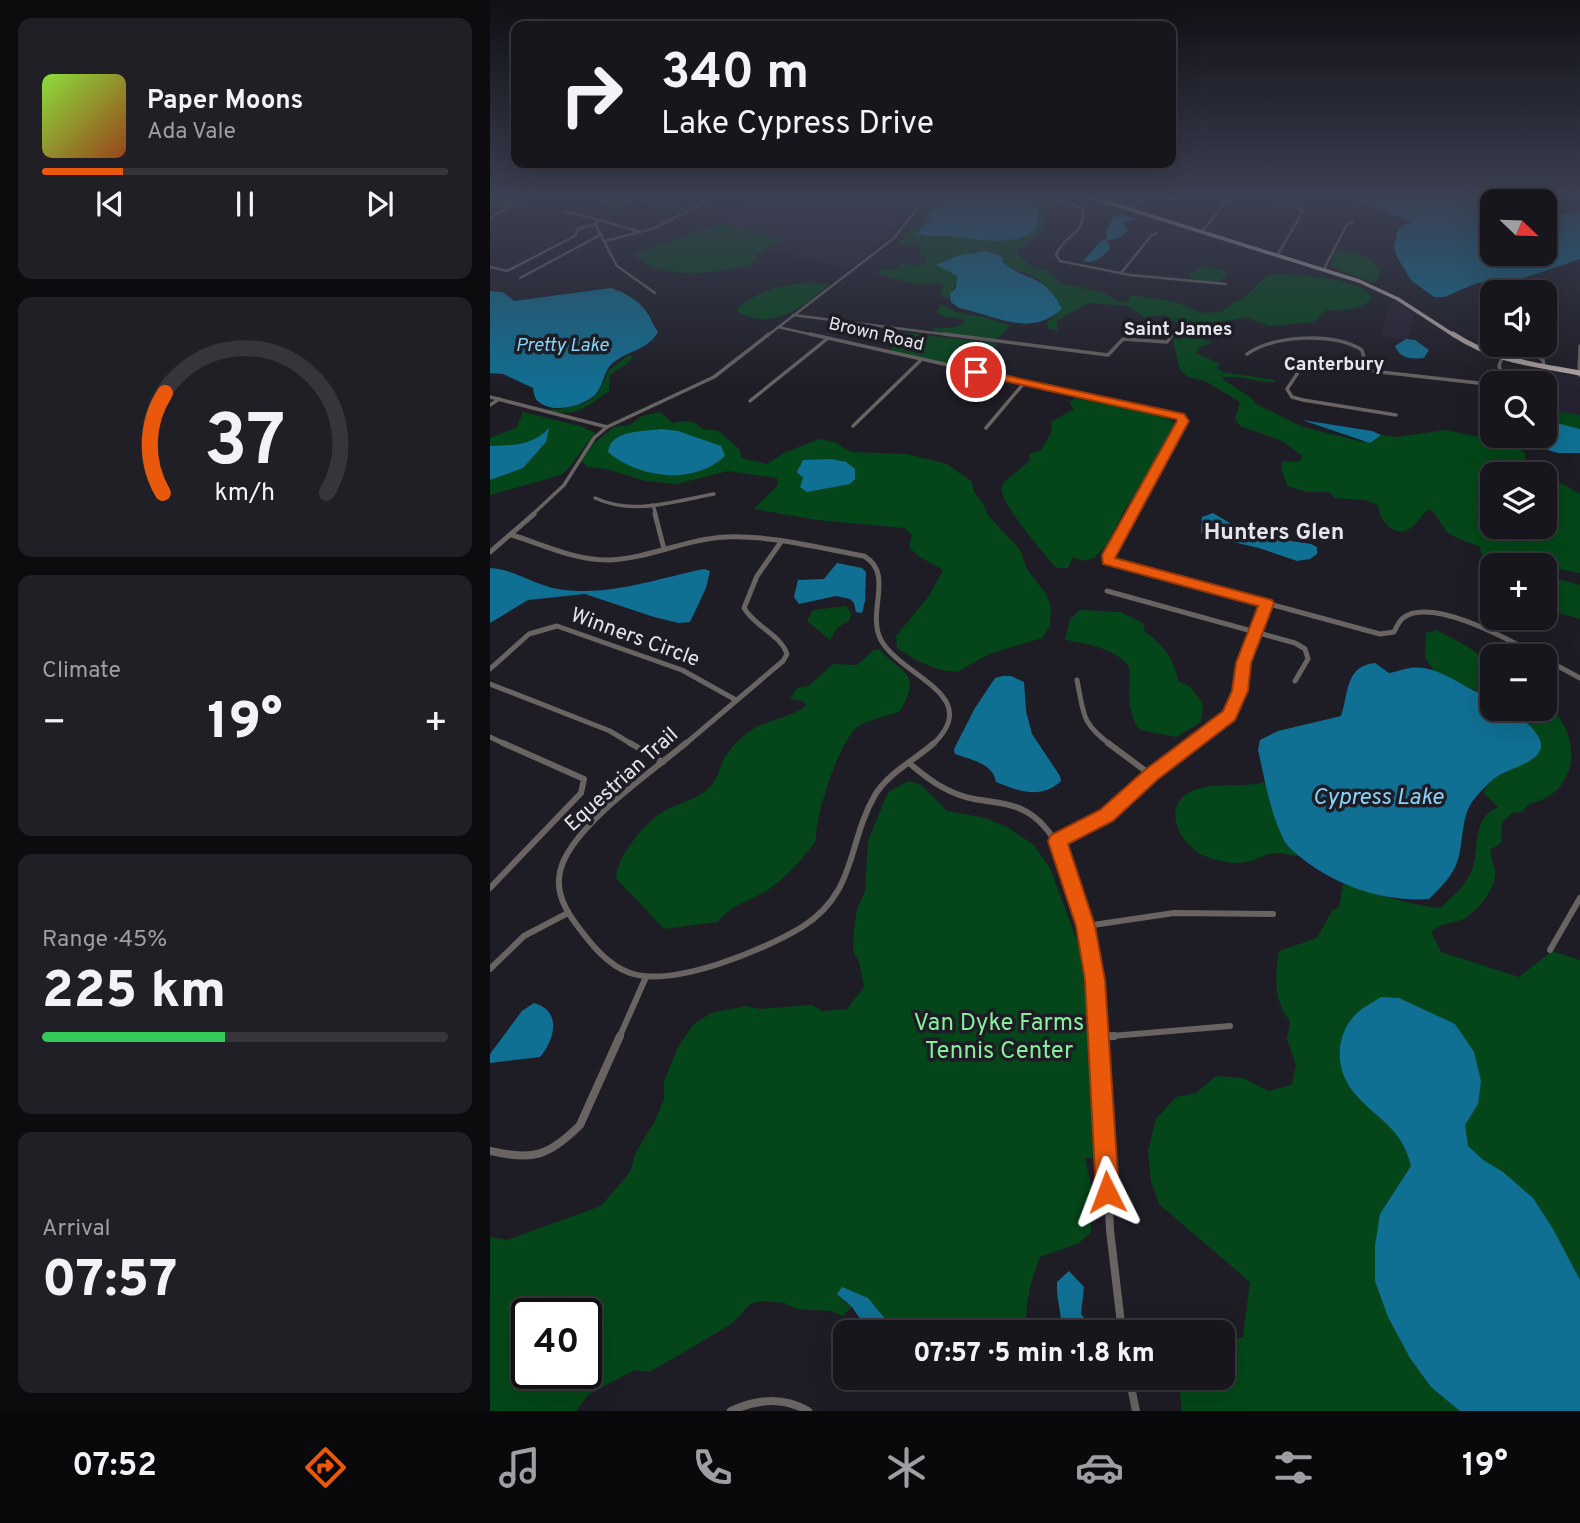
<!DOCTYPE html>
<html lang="en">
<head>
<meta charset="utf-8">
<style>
	body { margin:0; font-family:Overpass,sans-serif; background:#1f1f25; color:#f1f3f6; height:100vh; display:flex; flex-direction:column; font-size:26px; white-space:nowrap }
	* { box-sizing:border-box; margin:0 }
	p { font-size:23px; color:#9e9fa3 }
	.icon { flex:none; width:38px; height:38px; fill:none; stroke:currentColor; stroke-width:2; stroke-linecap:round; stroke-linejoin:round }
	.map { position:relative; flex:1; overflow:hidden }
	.details { display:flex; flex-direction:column; gap:18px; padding:18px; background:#0c0c0f; width:490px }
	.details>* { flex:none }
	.guide { position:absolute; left:21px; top:21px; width:665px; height:147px; border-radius:14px; box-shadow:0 7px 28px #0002,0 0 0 2px #35353b; background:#16161c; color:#f1f3f6; overflow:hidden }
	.needle { width:46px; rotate:113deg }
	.tools { position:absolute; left:990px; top:189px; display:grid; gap:14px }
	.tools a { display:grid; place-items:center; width:77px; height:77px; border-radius:14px; background:#16161c; box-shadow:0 7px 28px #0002,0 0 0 2px #35353b; font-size:35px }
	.speed { position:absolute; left:21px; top:1298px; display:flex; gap:14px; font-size:35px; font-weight:700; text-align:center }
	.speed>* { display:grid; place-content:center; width:91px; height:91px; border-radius:50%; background:#16161c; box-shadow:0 7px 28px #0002,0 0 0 2px #35353b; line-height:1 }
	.speed .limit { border:4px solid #111; border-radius:10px; background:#fff; color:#111 }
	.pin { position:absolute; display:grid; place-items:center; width:60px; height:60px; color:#fff; margin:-30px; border:4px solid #fff; border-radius:50%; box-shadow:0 2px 7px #0007 }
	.me { position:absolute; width:77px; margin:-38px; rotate:357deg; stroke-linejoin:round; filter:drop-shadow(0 0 5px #0008) }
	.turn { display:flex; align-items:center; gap:24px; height:147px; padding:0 35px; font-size:32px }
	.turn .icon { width:91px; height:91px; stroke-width:2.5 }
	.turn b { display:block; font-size:49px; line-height:60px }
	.big { font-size:52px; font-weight:800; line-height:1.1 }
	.details .card { flex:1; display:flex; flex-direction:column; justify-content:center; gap:10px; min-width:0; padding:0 24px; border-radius:14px; background:#1f1f25 }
	.details .dial { align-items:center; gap:0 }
	.dial svg { height:182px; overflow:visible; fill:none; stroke:#35353b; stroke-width:7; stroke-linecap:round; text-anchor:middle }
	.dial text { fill:#f1f3f6; stroke:none }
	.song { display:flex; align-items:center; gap:21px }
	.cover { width:84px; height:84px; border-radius:10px; background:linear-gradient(135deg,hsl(90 70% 55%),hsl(20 70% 35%)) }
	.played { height:7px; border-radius:4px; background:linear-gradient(90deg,#ea580c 20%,#35353b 20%) }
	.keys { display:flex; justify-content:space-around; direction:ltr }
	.heat { display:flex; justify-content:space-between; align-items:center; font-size:38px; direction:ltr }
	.charge { height:10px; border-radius:5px; background:linear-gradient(90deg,#34c759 45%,#35353b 0) }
	.trip { position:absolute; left:343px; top:1320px; width:402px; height:70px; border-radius:14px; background:#16161c; box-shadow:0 7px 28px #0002,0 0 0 2px #35353b; font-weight:800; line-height:70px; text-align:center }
	.tabs { display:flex; height:112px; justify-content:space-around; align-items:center; background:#09090b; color:#9e9fa3 }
	.tabs .icon { width:49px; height:49px }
	.tabs .selected { color:#ea580c }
	.tabs b { font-size:32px; color:#f1f3f6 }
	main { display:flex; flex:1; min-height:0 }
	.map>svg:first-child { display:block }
	.commercial { fill:#262232 }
	.built { fill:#272534 }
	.green { fill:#044619; fill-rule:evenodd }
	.water { fill:#107094 }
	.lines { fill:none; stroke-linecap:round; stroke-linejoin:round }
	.minor-far4 { stroke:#696361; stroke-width:2.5 }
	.minor-far3 { stroke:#696361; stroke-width:3.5 }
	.minor-far2 { stroke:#696361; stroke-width:5 }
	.minor-far1 { stroke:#696361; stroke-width:6 }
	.minor { stroke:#696361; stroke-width:8 }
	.major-far1 { stroke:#b5a8a5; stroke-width:3.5 }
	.major { stroke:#b5a8a5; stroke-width:5 }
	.route { fill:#ea580c; stroke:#983908; stroke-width:2 }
	.labels { text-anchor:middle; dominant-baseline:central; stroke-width:7; stroke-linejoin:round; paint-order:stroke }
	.far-street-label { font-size:18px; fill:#e5e5eb; stroke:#1e1d26 }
	.far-neighbourhood-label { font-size:19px; font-weight:bold; fill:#e5e5eb; stroke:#1e1d26 }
	.far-water-label { font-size:19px; font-style:italic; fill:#87d4f8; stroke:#1e1d26 }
	.street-label { font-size:21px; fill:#e5e5eb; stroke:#1e1d26 }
	.neighbourhood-label { font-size:23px; font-weight:bold; fill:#e5e5eb; stroke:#1e1d26 }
	.water-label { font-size:23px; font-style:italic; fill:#87d4f8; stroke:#1e1d26 }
	.near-park-label { font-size:24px; fill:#87ee99; stroke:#1e1d26 }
</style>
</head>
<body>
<main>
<section class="details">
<div class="card">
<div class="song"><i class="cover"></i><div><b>Paper Moons</b><p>Ada Vale</p></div></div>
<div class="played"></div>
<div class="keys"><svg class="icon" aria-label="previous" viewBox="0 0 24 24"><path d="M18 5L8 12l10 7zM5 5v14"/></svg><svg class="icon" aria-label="pause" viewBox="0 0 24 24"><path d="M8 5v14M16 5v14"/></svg><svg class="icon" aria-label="next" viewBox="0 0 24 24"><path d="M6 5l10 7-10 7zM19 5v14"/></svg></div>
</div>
<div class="card dial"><svg viewBox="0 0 100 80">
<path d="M14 69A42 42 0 1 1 86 69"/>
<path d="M14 69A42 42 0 0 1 15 25" stroke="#ea580c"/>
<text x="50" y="56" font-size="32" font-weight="700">37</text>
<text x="50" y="72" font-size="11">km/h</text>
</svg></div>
<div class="card"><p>Climate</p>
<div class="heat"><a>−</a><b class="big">19°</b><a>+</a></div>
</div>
<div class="card"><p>Range · 45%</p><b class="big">225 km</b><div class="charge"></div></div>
<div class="card"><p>Arrival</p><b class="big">07:57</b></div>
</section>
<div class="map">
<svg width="1090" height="1411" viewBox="0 0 1090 1411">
	<rect width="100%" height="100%" fill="#1e1d26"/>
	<g class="commercial">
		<path d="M902 299 924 314 918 341 890 336Z"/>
		<path d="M1053 370 1090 377V417L1063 413Z"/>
	</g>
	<path class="built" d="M275 195H433L394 240 358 269 281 250 297 239 232 223Z"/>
	<g class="green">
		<path d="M102 195H153L159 202 194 208 192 212 148 201 130 204 137 209 120 208Z"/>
		<path d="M442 195H450V198L440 209V219L429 230C457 236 516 249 541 233 547 217 546 213 536 198L521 195H561L558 202 562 207 558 210 553 231 528 250V255L544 267 559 271 569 283 620 294H616L629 302 639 301 640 295 685 302 713 313 732 312 744 302 754 298 777 275 783 274C806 275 873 277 882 299 870 310 852 310 836 310L824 322 779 326 756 317 710 326 708 335 722 343 710 347 705 353 729 363 727 368 732 372 785 380V382C767 383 749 374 731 378L760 397 766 404 813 427 873 442 891 435 908 437 954 430 1020 443 1035 453V462L1090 494V573L1068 569 1059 572 1068 579 1090 585V619L1055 609V565H1003V572L994 566 990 547C979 542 960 538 954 528 949 520 947 515 939 509 932 514 929 521 923 526 907 541 889 522 888 505L875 500 845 498 838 492H817L797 486 791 467 793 461 809 462 813 456 790 440 750 426 745 419 750 402 715 381 698 377 690 370 683 340 688 333V324L675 315 653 317 638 306 599 303 566 321 568 331 559 329 556 323 572 309C565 297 559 286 547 279 536 272 522 270 512 261L513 257C493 245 473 257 453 260L458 271 467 276 461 299 452 297 450 294 453 285C442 280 433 287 424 284 412 281 401 277 388 274L390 269 414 270 407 267 410 263 425 266 436 262V257L429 253 430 244 406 246 421 227 436 222 437 219 429 216ZM1003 474H1055V527H1003Z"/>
		<path d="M231 223 294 240 268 254 261 265C229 273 170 282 143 254Z"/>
		<path d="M853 251C870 253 878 256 890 268L888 280 882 283 843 267 840 264 846 252Z"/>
		<path d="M713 266 734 270 736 276 728 282H711L700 277 699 274Z"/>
		<path d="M325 283 339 284C313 308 284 330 249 313L248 308C271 289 295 283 325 283Z"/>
		<path d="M451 304 471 314 490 316 520 325 512 335 503 340 443 332 444 328H462L474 324 473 319 456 317 447 313Z"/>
		<path d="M402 331 504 343 508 345 492 351 483 368H476L402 351V343L398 333Z"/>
		<path d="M139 355 143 356 137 364 120 375 119 391C96 407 87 418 57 410L77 408 95 403 108 394 119 370Z"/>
		<path d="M586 398C615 407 661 405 686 424L662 470 635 509 616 546 604 558 593 561 583 557 578 568H566C555 554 507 501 512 486 514 479 534 468 540 460L539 454 551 450 562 431 561 422 584 409 579 402Z"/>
		<path d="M1055 409 1090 415V429L1062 423 1055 426Z"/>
		<path d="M33 412 90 426 106 433C92 446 86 464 71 475L0 495V480L33 467 56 442 58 429C42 446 22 445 0 446V438L27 427Z"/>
		<path d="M170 412 183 423C195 420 204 419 212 429L229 431 250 450 251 458 277 464 294 453 329 439 344 442 361 452 417 454 457 464 482 482 484 492 493 503 497 514 530 550 537 569 556 594 561 607 560 626 552 638 499 654 467 672 450 670 428 661 407 648 406 636 439 596 453 570 428 556 419 547 422 535 414 528 327 520 264 509 288 485 287 478 238 471 187 484 156 481 116 469 98 467 91 461 103 444 124 427 140 425 152 416Z"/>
		<path d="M356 606 361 613 360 620 347 628 340 640 317 621 323 610Z"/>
		<path d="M590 610 631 612 653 623 655 632C672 643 685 660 688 681L700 687 713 704 711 722 686 737 650 730C635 711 641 690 639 667 627 649 596 643 575 640L580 619Z"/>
		<path d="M946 630 977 646 1003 666V698L945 672 935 658 936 633Z"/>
		<path d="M384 650H390C412 674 433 672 410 711 397 717 382 718 369 726 350 737 324 819 326 841 312 859 298 876 279 889 260 901 242 904 227 922L174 929 126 878C127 857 153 825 171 813 186 803 205 801 218 789 227 780 229 771 233 761 238 749 252 736 263 729 275 721 308 715 316 705L313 701 300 699 307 688 319 686 343 664 367 665Z"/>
		<path d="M1055 704C1083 724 1090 763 1069 788 1059 797 1052 801 1040 803L1032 812 1022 813 1012 822 1011 843 1000 850C1000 857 1004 864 1005 871 1007 888 986 914 971 920 960 924 950 923 941 932L951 952 1029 977 1062 951 1090 960V1411H692L689 1384 694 1377H733V1343L753 1337 760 1282 669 1204 661 1181 658 1151 666 1119 686 1097 706 1093 726 1076 753 1078 778 1091 802 1085 806 1065 797 1039 800 1021C783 1001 785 976 789 951L827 938 842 911 849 907 853 884C885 893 918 905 951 908 959 899 971 890 977 880 994 854 977 821 1008 807L993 792 1003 779 1017 772 1035 721 1018 709H1055Z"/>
		<path d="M419 781 431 785 457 811 495 818 517 827 544 845 560 868 603 984 611 1158H595L602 1191 601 1232 589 1243 550 1257C540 1282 535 1305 536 1332H406L378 1298 352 1301 362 1307 352 1316 341 1311 307 1309 294 1303 272 1301 260 1304 243 1323 177 1362 159 1372 145 1370 98 1395 86 1411H0V1237L17 1240 111 1206 140 1172 146 1152 165 1121 174 1099V1081L188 1047 204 1024 221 1013 256 1006 270 1009 322 1005 332 1011 357 1009 374 987 369 962 363 951 364 927 367 910 375 891 378 841 398 792ZM37 1314H96V1374H37Z"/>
		<path d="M776 782 796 845 809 856C801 856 794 853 788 853 776 853 768 860 757 862 744 865 727 861 715 856 687 844 669 801 707 789 729 782 753 788 776 782Z"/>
		<path d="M450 1377H505L482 1389 460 1390Z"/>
	</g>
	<g class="water">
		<path d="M450 195C475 195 529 187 547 207V229C525 248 486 239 460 236 448 235 439 238 427 233L440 220 437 215 447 204Z"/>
		<path d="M837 195H979L992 206 989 217 1003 221V254H1055V216L1090 212V259L1025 281 987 283 954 297H944L921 280 907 257 904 247 908 229 921 222 870 202Z"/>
		<path d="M631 214 646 219 632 223 638 230 629 238 616 241 621 247C614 256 605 264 593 261L610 242 617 238V230L624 216Z"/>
		<path d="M497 251 513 257 512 261C536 283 554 272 572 309 539 338 508 316 469 308L461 302 460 294 466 288 467 276 446 265 467 256Z"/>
		<path d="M121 288C134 292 148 300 156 311 161 318 163 325 168 332 158 350 139 350 124 362 113 370 114 386 105 395 93 406 63 414 49 402 44 399 44 393 43 388L13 374 0 373V291L13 292 24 301Z"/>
		<path d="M916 339 925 340 939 350 934 358C922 359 910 359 905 346Z"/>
		<path d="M812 420 882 431 891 435 880 443Z"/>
		<path d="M1062 422 1090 429V453H1068L1058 450 1053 436H1055V426Z"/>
		<path d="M59 428 56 442 33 468 0 480V446C23 445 42 446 59 428Z"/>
		<path d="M171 429 188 431 231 446 235 456C205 485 149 479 118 452 121 429 154 432 171 429Z"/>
		<path d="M342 459 356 462 365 469V479L360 484 317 492 310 487 313 478 307 472 313 460Z"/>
		<path d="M723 513 760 535 821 544 827 547V554L820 559 807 561 769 548 717 536 711 533 712 517Z"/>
		<path d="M347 563 372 568 376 572 375 601 372 613 366 612 364 603 360 599 346 596 309 604 304 597 308 580 334 579Z"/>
		<path d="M0 568C23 569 45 585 68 589 118 597 165 579 214 569L220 571 216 588 200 622 189 623 164 617 95 594 38 600 0 623Z"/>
		<path d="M885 663 899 673C906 672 913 669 920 668 950 664 975 691 1003 698V709C1019 709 1028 715 1040 726 1073 759 1023 765 1005 778 998 783 987 795 982 802 970 820 974 846 966 865 960 879 949 889 939 899 895 902 849 887 814 860 808 855 799 849 795 842 780 814 775 780 768 750L770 740 788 731 851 716C859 693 855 666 885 663Z"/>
		<path d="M513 676H521L534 682 536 711 542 734 570 776 571 781C551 800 528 791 506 782 503 763 481 760 465 754L464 749 485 708 505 678Z"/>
		<path d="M891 997 909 998 965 1024 984 1052 991 1081 988 1104 975 1125 978 1146 993 1160 1013 1172 1043 1198 1063 1229 1090 1280V1411H970L941 1387 920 1358 898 1317 885 1281V1246L890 1214 921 1166C912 1128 889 1121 866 1095 844 1071 844 1034 868 1012 875 1006 884 1002 891 997Z"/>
		<path d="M44 1003C72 1011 65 1039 50 1057L0 1063V1054L32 1011Z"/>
		<path d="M579 1271 594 1287 591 1314 605 1332H572C572 1314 566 1299 567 1282Z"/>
		<path d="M352 1287 378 1298 406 1332H379L362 1307 347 1294Z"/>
	</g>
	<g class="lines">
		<g class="minor-far4">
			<path d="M573 195H582"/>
			<path d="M574 195 567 199 593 209C596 234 573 236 566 255L570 261 640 275 736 284"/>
			<path d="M786 201 813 211 788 254"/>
			<path d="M0 206 29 203 42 195"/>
			<path d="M641 209 660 195"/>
			<path d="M75 211 109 220 105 224 127 266 165 293"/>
			<path d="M0 218 21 206"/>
			<path d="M109 220 150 232"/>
			<path d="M713 230 741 195"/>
			<path d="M115 241 162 229 230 195"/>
			<path d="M0 267 17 271 85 236 88 229 106 224"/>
			<path d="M834 269 857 224 863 222"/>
			<path d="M631 273 661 236 667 233"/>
			<path d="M30 278 112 234"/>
			<path d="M303 315 468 336"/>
			<path d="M288 327 328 336"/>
			<path d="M277 336 404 238 438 195"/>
			<path d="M682 336 684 330"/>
		</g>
		<g class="minor-far3">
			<path d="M320 334 690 417 693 421 640 515"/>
			<path d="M454 334 618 355 633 339 677 342 683 334"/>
			<path d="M1032 345 1053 360 1054 366"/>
			<path d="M757 354C785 335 843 332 872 350L877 371"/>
			<path d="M1089 375 1090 346"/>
			<path d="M0 397 117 427"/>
			<path d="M260 401 337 339"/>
			<path d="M0 405 9 399"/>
			<path d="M906 415 813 400 802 397 797 389 813 365 820 364 997 384 1011 379 1013 375 1009 366 1012 358"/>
			<path d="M363 426 431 360"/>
			<path d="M496 428 534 383"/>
			<path d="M105 498C144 516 184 501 224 494"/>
			<path d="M163 505 166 515"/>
			<path d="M42 515 74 485 104 438 117 427 224 377 279 334"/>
		</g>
		<g class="minor-far2">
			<path d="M165 514 174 549"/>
			<path d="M641 514 618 555V560L890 634 904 632C906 628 909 621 913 618 942 596 1021 641 1049 656"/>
			<path d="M22 535C54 545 86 561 120 560 160 558 196 539 236 537 282 535 329 548 374 556 405 574 376 612 391 640 411 677 496 695 442 745"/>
			<path d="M0 552 44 514"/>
			<path d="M617 591 805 643 815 649 818 659 805 681"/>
			<path d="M1055 659 1090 678"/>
			<path d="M0 669 39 634 67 626 192 670 246 700"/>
			<path d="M587 680C594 715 591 723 621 745"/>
			<path d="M0 684 120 731 143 745"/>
			<path d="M0 737 17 745"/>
			<path d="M194 745 293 661 297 654C290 634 265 627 254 608L267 576 291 542"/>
			<path d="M701 745 739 715 750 691 754 663 777 603"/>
		</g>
		<g class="minor-far1">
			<path d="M140 743 173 762"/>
			<path d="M196 743C160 773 94 818 74 860 63 884 71 904 86 924 100 943 117 965 140 973 183 988 274 950 312 927 367 893 357 843 385 795 398 773 425 760 444 743"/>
			<path d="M618 743 661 775"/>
			<path d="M419 763C439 780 458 794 484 799 499 802 516 802 531 809 593 836 606 977 611 1038"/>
			<path d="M567 840 617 815 661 775 703 743"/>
			<path d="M0 888 91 793 94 779 13 743"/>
			<path d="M596 926 684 913 783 914"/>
			<path d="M1060 950 1090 898"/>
			<path d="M0 969 34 936 76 914"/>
			<path d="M610 1037 740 1026"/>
			<path d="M129 1038 156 977"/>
		</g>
		<g class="minor">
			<path d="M611 1036 620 1230 632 1332"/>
			<path d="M610 1037 624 1036"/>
			<path d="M0 1151C43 1161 59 1156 90 1125L130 1036"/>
			<path d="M639 1377 646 1411"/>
			<path d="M241 1411C267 1399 293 1396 318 1411"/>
		</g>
		<path class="major-far1" d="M594 195 869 281 908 299 965 336"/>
		<path class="major" d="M963 334C1004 361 1043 364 1090 373"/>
	</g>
	<linearGradient id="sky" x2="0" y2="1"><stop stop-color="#101015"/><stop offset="0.5" stop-color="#3b4052"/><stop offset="1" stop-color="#3b4052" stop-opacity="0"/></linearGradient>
	<rect width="1090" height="392" fill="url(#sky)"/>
	<path class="route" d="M486 369 694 414 699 421 625 558 782 600 784 603 761 663 758 691 745 720 667 780 623 821 578 844 605 926 615 980 629 1192 626 1201 617 1204 609 1201 606 1192 595 980 586 926 558 841 561 835 610 810 655 770 733 711 742 691 746 663 768 606 613 564 612 555 687 421 686 419 483 374V370Z"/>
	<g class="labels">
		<g class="far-street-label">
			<text transform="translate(386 335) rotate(13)">Brown Road</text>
		</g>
		<g class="far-neighbourhood-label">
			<text x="688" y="330">Saint James</text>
			<text x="844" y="365">Canterbury</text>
		</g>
		<g class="far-water-label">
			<text x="72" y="346">Pretty Lake</text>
		</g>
		<g class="street-label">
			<text transform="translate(145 638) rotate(20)">Winners Circle</text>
			<text transform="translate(132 780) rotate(-42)">Equestrian Trail</text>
		</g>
		<g class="neighbourhood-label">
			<text x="784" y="533">Hunters Glen</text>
		</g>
		<g class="water-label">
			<text x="888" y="798">Cypress Lake</text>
		</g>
		<g class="near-park-label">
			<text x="509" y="1024">Van Dyke Farms<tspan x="509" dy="28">Tennis Center</tspan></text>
		</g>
	</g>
</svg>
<div class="tools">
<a><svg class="needle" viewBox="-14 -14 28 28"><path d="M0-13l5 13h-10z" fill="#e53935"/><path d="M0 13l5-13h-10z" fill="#9e9fa3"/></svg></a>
<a><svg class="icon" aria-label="sound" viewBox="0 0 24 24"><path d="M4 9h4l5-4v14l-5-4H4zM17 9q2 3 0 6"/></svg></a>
<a><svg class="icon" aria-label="search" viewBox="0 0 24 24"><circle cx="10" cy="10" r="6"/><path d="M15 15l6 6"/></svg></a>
<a><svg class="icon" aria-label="layers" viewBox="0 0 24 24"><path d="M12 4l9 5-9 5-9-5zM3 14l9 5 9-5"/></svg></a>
<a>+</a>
<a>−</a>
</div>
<div class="speed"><div class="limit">40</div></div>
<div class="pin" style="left:486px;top:372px;background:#d93025"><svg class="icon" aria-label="arrive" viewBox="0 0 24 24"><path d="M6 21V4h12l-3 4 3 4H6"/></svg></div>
<svg class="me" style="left:617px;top:1192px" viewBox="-20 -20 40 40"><path d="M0-17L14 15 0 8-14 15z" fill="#ea580c" stroke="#fff" stroke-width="4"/></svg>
<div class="trip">07:57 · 5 min · 1.8 km</div>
<div class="guide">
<div class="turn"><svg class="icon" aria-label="right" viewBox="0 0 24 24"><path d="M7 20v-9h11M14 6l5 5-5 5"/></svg><div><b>340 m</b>Lake Cypress Drive</div></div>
</div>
</div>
</main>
<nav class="tabs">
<b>07:52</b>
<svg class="icon selected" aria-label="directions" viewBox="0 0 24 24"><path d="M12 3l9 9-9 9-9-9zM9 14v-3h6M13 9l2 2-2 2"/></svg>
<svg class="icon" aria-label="music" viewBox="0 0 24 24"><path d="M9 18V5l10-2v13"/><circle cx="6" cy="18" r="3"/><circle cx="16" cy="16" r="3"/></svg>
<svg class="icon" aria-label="phone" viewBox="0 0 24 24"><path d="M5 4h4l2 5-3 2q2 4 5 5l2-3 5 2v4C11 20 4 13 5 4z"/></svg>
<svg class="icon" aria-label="climate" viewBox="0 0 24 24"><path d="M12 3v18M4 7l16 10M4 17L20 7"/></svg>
<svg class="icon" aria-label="car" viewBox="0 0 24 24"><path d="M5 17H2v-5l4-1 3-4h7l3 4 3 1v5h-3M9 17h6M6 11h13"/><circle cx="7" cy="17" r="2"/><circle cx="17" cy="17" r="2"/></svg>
<svg class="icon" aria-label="filters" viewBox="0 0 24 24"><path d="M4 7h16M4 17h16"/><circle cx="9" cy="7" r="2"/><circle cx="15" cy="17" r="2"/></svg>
<b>19°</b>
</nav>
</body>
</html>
